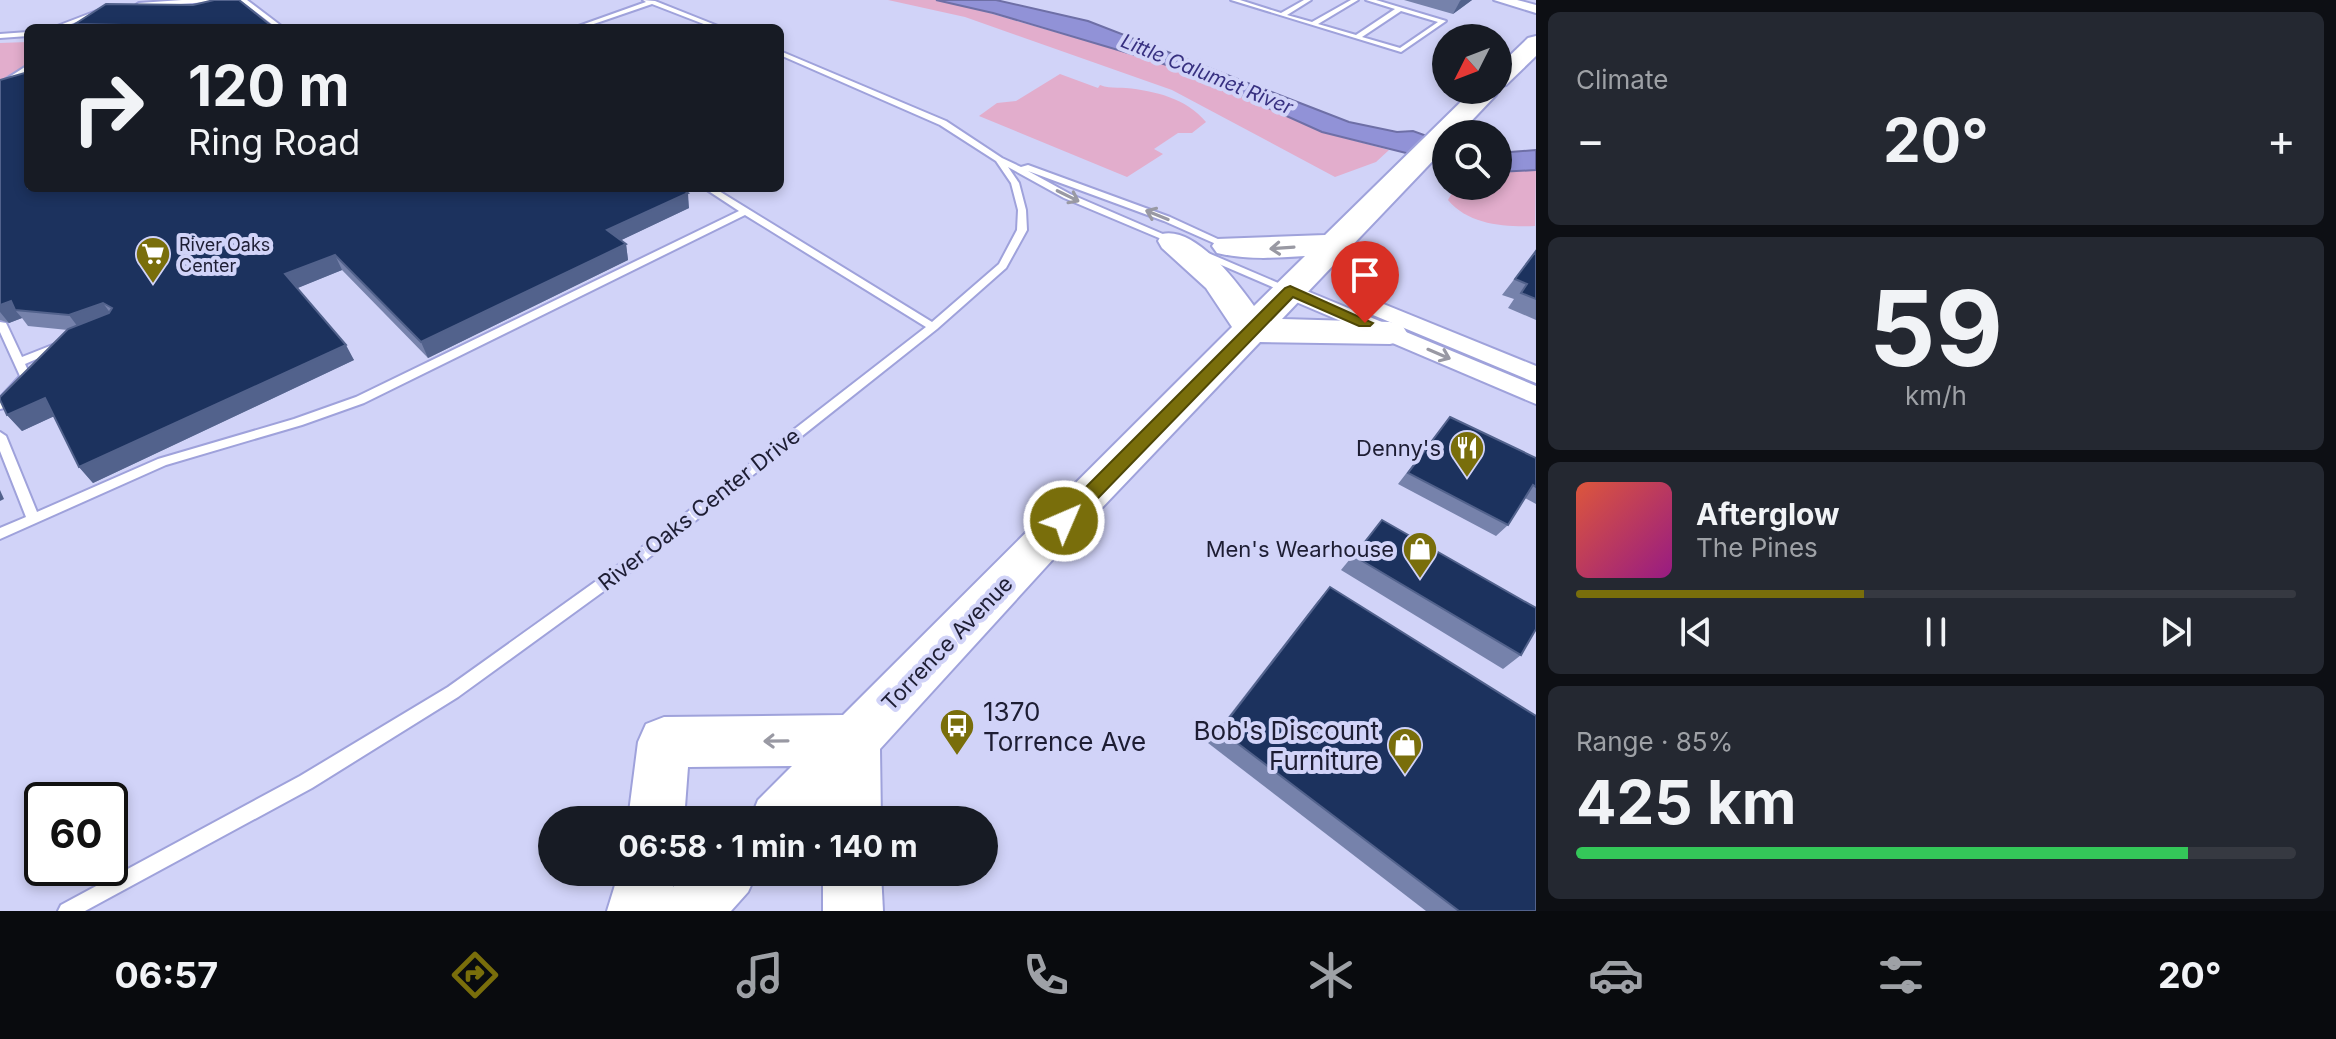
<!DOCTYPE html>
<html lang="en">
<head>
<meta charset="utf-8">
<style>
	body { margin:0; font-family:Inter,sans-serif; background:#242831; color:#f1f3f6; height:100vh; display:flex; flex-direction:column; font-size:30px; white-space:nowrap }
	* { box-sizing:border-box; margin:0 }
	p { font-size:26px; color:#9ea1a6 }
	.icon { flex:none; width:44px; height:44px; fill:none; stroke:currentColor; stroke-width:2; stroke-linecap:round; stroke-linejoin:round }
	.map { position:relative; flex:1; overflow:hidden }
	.panel { display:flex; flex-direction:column; gap:12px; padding:12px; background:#0d0f14; width:800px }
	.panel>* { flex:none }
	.guide { position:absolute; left:24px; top:24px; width:760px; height:168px; border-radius:12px; box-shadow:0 4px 12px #0003; background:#171b24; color:#f1f3f6; overflow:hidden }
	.needle { width:52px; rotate:228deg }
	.controls { position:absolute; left:1432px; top:24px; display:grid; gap:16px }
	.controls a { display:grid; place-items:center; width:80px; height:80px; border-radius:50%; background:#171b24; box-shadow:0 4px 12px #0003; font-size:40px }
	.speed { position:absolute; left:24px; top:782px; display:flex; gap:16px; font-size:40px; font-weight:700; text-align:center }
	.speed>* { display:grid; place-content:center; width:104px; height:104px; border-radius:50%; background:#171b24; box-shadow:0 4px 12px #0003; line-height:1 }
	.speed .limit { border:4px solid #111; border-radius:12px; background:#fff; color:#111 }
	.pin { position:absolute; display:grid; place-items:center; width:68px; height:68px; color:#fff; margin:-82px -34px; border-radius:50% 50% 50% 0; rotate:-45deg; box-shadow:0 0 8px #0007 }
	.pin .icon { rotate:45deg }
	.me { position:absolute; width:88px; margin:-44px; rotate:45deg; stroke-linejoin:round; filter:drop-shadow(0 0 6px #0008) }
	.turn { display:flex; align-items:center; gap:28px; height:168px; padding:0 32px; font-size:36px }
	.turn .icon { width:104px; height:104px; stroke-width:2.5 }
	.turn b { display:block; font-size:56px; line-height:68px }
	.big { font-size:60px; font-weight:700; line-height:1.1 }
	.panel .tile { flex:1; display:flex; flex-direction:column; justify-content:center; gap:12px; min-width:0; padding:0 28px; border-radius:12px; background:#242831 }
	.panel .dial { align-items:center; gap:0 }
	.dial b { font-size:104px; line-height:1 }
	.song { display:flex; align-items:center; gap:24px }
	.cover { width:96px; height:96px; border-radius:12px; background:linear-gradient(135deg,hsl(10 70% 55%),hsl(310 70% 35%)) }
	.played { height:8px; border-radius:4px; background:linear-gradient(90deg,#796e0b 40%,#363941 40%) }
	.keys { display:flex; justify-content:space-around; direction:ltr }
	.heat { display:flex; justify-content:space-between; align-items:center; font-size:44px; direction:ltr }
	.charge { height:12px; border-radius:6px; background:linear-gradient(90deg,#34c759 85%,#363941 0) }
	.trip { position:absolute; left:538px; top:806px; width:460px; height:80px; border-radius:40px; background:#171b24; box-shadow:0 4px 12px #0003; font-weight:700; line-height:80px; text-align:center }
	.dock { display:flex; height:128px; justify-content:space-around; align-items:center; background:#090b0e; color:#9ea1a6 }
	.dock .icon { width:56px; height:56px }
	.dock .active { color:#796e0b }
	.dock b { font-size:36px; color:#f1f3f6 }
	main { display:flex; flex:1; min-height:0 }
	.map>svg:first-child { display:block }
	.green { fill:#e2adcc }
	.water { fill:#9192d7; stroke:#6e6fa6; stroke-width:2 }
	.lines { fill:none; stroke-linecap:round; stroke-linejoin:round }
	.lane-casing { stroke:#9fa2db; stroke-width:4 }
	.street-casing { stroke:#9fa2db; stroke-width:4 }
	.primary-casing { stroke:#9fa2db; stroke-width:4 }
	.lane { fill:#fff; fill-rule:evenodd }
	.street { fill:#fff; fill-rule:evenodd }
	.primary { fill:#fff; fill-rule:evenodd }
	.wall { fill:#7682ab }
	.shaded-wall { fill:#52628c }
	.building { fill:#1c325e; stroke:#52628c; stroke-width:2 }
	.oneway { stroke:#9999a3 }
	.route { fill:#796e0b; stroke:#4f4807; stroke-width:2 }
	.labels { text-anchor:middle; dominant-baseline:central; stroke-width:8; stroke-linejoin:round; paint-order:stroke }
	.far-poi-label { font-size:18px; fill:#1d1d33; stroke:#d1d3f8; text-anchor:start }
	.far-water-label { font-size:20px; font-style:italic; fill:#383181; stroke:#d1d3f8 }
	.poi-label { font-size:22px; fill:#1d1d33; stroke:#d1d3f8; text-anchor:end }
	.street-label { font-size:22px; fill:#1d1d33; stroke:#d1d3f8 }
	.near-poi-label { font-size:26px; fill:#1d1d33; stroke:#d1d3f8; text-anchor:start }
</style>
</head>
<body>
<main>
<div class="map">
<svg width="1536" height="911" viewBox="0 0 1536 911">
	<rect width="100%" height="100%" fill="#d1d3f8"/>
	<g class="green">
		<path d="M888 0H936L972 8 1145 58 1188 72 1322 132 1389 150 1376 162 1335 177 1172 90 965 17Z"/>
		<path d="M28 42V63L0 82V43Z"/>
		<path d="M1060 74 1098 88 1100 85C1109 89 1117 87 1126 88 1155 91 1186 98 1206 122L1192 133H1178L1154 149 1163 154 1127 177 979 116 997 103 1016 101Z"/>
		<path d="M1536 170 1535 226C1504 227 1469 225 1448 200L1453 191 1498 186V172Z"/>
	</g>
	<g class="water">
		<path d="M936 0H996L1088 21 1349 122 1397 132 1413 131 1446 143V163L1322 132 1188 72 1145 58 993 13Z"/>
		<path d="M1536 150V170L1498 172V153Z"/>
	</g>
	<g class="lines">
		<defs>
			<g id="lane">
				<path d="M182 0H211L208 2 139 7 136 5 139 3Z"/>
				<path d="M240 0H247L284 28H277Z"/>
				<path d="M643 0 655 1 723 28H714L652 4 582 28H573L646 2Z"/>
				<path d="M1231 0H1240L1281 13 1304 0H1311L1287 15 1312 22 1351 0H1358L1318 24 1356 35 1395 9 1366 0H1376L1446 21 1401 52ZM1401 11 1438 22 1400 48 1362 37Z"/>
				<path d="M99 10 104 11 61 28H52Z"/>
				<path d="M28 32V36L0 38V34Z"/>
				<path d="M780 51 946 121 1002 158 1021 167 1028 165 1170 217 1233 246 1231 248H1225L1164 221 1028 171 1070 194 1179 241 1174 244 1171 243 1064 198 1008 167 1019 183 1026 210 1027 230 1006 268 937 329 637 567 458 697 312 788 85 911H58L61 905 300 776 448 687 627 559 926 327 745 215 364 403 302 425 166 465 0 539V528L26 517 0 451V432L6 436 37 512 158 459 294 419 356 397 739 211 704 188H714L932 322 999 264 1017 230 1018 210 1011 183 996 161 940 125 780 55Z"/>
				<path d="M28 65V70L0 88V83Z"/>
				<path d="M1201 250 1290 288 1292 290 1290 292H1284L1198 255 1196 253Z"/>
				<path d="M0 322 6 323 7 325 22 357 60 342 65 345 64 347 25 364 31 377 4 408 0 409V398L20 376 0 332Z"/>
			</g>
			<g id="street">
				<path d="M1494 0H1517L1536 5V13Z"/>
				<path d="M1290 284 1536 386V404L1282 296 1279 291Z"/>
				<path d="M1381 303 1536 366V383L1373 315 1370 310 1373 305Z"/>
			</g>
			<g id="primary">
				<path d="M1536 36V56L1506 85 1498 87V67L1528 38Z"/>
				<path d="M1498 88 1499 90 1496 95 1459 134H1446V147L1282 319 1390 322 1402 325 1407 333 1402 341 1390 344 1260 342 1056 556 880 749 881 820H825L826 809 816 820H750L758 800 792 766 688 767 684 820H628L638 742 646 724 664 717 843 715 1232 327 1206 288 1162 248 1158 241 1162 234C1195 226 1236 281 1254 306L1305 256C1276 258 1246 260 1217 253L1212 246 1217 239 1325 235 1473 90Z"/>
				<path d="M619 872H677L673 887 688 872H757L748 892 731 911H607Z"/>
				<path d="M823 872H881L883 911H823Z"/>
			</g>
		</defs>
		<use href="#lane" class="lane-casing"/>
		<use href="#street" class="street-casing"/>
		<use href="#primary" class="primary-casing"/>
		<use href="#lane" class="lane"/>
		<use href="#street" class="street"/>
		<use href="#primary" class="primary"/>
	</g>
	<g class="wall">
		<path d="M1404 0H1472L1453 14Z"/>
		<path d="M75 24 274 28H77Z"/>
		<path d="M0 80 689 208 621 240 626 244 628 260 428 358 342 270 297 288 354 360 93 483 79 467 54 416 22 431 7 415 68 330 28 326 22 318 9 323 0 320Z"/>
		<path d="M1536 251V320L1508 308 1514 299 1502 295Z"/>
		<path d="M1450 417 1536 458V504L1525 498 1508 525 1496 536 1398 484Z"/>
		<path d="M1382 520 1521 655 1503 669 1341 570Z"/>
		<path d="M1330 587 1536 911H1426L1208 743 1317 602Z"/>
	</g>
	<g class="shaded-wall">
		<path d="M1461 0H1472L1453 14 1460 1Z"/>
		<path d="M688 193 689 208 609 246 607 230Z"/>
		<path d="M626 244 628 260 428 358 421 342Z"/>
		<path d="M335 255 342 270 293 290 285 274Z"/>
		<path d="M11 301 15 310 22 318 9 323 0 312V305Z"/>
		<path d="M103 303 114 318 81 331 69 315Z"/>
		<path d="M346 345 354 360 93 483 79 467Z"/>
		<path d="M45 398 59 414 22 431 7 415Z"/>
		<path d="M0 490 4 499 0 501Z"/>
	</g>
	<g class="building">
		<path d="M214 0H239L274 28H213L218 27 75 24 106 4 193 5Z"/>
		<path d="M28 72V188H680L688 193 607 230 626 244 421 342 335 255 285 274 346 345 79 467 45 398 7 415 0 400V397L68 329 109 313 112 308 103 303 69 315 15 310 11 301 0 305V80Z"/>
		<path d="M1536 251V299L1521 293 1527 284 1515 279Z"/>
		<path d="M1450 417 1536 458V487L1533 485 1508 525 1408 473Z"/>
		<path d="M1382 520 1536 608V629L1521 655 1354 556Z"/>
		<path d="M1330 587 1536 716V911H1459L1220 730Z"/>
	</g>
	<defs><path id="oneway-shaft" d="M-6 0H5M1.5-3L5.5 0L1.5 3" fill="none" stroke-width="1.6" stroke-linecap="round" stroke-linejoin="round" transform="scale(2)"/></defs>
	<g class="oneway">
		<use href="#oneway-shaft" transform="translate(1068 196) rotate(26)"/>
		<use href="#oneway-shaft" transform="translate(1157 215) rotate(-158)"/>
		<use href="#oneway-shaft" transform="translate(1282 248) rotate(176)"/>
		<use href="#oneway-shaft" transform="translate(1439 354) rotate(23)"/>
		<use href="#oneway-shaft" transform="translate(776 741) rotate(179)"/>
	</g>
	<path class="route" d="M1290 286 1373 323 1370 326H1359L1293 297 1070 527H1057L1054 521 1057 516 1285 288Z"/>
	<defs>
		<symbol id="supermarket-pin" viewBox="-11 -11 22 30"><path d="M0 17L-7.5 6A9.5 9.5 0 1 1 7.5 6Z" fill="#796e0b" stroke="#d1d3f8"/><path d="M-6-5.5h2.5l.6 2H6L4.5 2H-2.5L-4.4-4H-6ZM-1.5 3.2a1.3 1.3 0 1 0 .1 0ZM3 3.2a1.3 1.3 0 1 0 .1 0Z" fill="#fff"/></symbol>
		<symbol id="restaurant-pin" viewBox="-11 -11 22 30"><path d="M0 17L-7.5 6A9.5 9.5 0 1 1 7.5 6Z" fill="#796e0b" stroke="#d1d3f8"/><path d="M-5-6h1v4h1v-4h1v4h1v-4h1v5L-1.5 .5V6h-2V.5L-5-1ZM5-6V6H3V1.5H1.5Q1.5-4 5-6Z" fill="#fff"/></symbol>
		<symbol id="shop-pin" viewBox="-11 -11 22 30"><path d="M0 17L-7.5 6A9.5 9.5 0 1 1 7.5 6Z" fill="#796e0b" stroke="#d1d3f8"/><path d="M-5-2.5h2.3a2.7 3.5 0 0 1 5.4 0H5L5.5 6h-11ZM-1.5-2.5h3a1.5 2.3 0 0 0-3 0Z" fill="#fff"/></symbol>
		<symbol id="bus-pin" viewBox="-11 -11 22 30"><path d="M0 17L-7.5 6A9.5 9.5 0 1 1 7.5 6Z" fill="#796e0b" stroke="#d1d3f8"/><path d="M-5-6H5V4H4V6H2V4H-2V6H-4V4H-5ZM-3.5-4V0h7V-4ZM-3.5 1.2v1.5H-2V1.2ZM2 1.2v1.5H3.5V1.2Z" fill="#fff"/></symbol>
	</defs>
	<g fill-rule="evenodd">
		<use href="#supermarket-pin" x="133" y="234" width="40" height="54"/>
		<use href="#restaurant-pin" x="1447" y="428" width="40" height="54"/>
		<use href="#shop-pin" x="1400" y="529" width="40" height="54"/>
		<use href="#bus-pin" x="937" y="706" width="40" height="54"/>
		<use href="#shop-pin" x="1385" y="725" width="40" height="54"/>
	</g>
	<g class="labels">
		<g class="far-poi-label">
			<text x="179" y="244">River Oaks<tspan x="179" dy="21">Center</tspan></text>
		</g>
		<g class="far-water-label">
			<text transform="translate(1207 74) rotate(22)">Little Calumet River</text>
		</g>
		<g class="poi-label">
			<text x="1441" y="448">Denny's</text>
			<text x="1394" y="549">Men's Wearhouse</text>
		</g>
		<g class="street-label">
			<text transform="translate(699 509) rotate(-38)">River Oaks Center Drive</text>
			<text transform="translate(947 643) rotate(-46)">Torrence Avenue</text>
		</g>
		<g class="near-poi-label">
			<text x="983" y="711">1370<tspan x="983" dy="30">Torrence Ave</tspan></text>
			<text x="1379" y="730" text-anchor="end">Bob's Discount<tspan x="1379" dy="30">Furniture</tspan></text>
		</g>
	</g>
</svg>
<div class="controls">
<a><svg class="needle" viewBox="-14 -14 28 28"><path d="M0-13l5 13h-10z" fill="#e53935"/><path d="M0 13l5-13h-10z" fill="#9ea1a6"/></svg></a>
<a><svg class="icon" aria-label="search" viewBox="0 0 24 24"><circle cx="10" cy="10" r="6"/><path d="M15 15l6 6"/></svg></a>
</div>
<div class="speed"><div class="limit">60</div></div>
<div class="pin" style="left:1365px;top:323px;background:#d93025"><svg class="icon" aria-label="arrive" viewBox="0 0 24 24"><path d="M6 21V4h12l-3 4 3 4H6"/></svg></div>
<svg class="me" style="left:1064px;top:521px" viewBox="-20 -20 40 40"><circle r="17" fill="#796e0b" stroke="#fff" stroke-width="3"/><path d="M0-11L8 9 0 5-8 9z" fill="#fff"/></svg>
<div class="trip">06:58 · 1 min · 140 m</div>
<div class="guide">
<div class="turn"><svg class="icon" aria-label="right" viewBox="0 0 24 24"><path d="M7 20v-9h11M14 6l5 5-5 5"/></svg><div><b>120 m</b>Ring Road</div></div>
</div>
</div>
<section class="panel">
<div class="tile"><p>Climate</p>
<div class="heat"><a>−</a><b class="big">20°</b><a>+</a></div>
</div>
<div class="tile dial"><b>59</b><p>km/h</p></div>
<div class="tile">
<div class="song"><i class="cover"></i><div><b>Afterglow</b><p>The Pines</p></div></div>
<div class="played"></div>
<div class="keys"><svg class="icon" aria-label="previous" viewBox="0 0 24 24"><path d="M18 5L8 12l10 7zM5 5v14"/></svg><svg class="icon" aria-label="pause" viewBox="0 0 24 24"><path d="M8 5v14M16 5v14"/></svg><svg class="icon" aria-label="next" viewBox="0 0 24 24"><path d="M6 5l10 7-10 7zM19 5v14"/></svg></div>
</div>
<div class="tile"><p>Range · 85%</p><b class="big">425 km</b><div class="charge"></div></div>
</section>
</main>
<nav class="dock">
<b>06:57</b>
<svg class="icon active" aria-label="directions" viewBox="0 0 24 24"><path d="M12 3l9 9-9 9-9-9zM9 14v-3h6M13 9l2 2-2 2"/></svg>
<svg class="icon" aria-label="music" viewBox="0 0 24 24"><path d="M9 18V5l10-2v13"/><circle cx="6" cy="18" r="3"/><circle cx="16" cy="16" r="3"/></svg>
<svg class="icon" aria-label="phone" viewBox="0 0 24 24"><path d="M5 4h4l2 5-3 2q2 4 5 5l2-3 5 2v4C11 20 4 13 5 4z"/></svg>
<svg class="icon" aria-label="climate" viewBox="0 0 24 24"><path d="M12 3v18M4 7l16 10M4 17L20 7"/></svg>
<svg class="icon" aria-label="car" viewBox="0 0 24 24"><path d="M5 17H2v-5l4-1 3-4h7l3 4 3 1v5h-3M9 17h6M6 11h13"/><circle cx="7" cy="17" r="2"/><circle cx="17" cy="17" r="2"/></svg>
<svg class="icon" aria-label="filters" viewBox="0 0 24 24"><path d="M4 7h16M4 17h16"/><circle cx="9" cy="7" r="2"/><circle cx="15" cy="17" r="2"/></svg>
<b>20°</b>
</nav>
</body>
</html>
